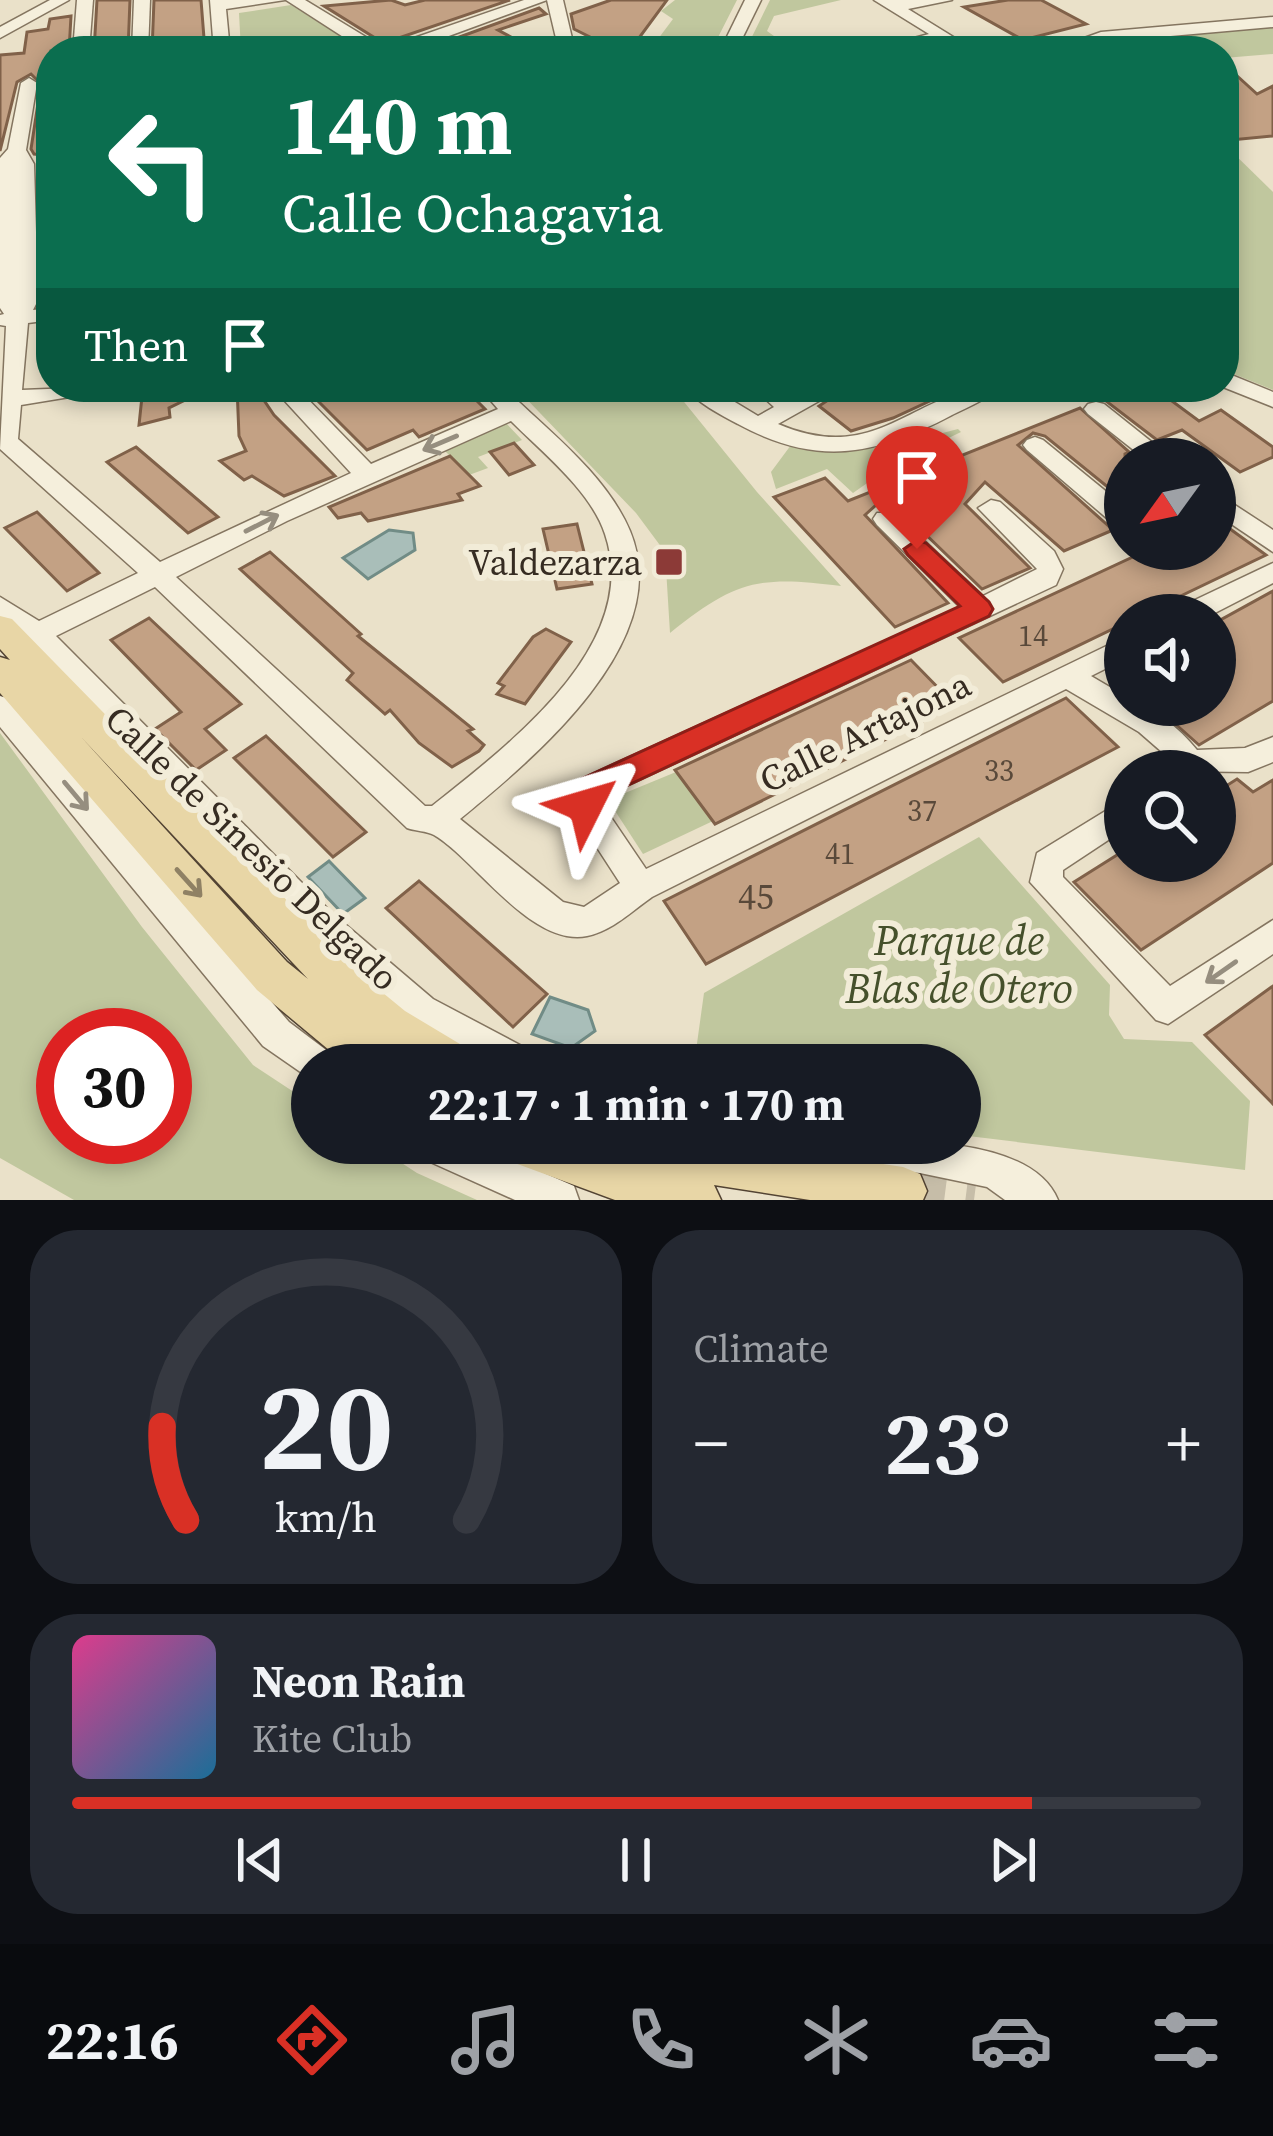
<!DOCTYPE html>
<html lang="en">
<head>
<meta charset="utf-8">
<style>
	body { margin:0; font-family:"Source Serif 4",serif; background:#242831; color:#f1f3f6; height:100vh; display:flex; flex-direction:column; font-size:45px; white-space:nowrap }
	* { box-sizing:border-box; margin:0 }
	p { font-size:39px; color:#9ea1a6 }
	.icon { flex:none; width:66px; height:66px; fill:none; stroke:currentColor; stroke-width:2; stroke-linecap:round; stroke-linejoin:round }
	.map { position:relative; height:1200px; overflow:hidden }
	.sheet { display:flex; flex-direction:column; gap:30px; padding:30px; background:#0d0f14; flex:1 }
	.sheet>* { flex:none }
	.hud { position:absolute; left:36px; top:36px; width:1203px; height:366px; border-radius:48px; box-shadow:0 6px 18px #0003; background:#0b6e4f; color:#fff; overflow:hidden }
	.needle { width:78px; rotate:237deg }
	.buttons { position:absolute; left:1104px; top:438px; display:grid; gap:24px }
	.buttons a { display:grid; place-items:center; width:132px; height:132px; border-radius:50%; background:#171b24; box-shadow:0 6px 18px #0003; font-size:60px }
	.speed { position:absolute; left:36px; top:1008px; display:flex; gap:24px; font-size:60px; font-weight:700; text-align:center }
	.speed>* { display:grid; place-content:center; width:156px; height:156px; border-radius:50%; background:#171b24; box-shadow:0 6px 18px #0003; line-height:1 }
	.speed .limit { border:18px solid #d22; background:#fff; color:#111 }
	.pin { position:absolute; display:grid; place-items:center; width:102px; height:102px; color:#fff; margin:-123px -51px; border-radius:50% 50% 50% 0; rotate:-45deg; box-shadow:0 0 12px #0007 }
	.pin .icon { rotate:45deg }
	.me { position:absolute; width:132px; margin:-66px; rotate:50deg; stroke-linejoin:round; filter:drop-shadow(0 0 9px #0008) }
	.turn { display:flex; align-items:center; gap:42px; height:252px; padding:0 48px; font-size:54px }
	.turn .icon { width:156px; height:156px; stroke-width:2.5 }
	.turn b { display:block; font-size:84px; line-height:102px }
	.then { display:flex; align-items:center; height:114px; padding:0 48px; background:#0003; gap:24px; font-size:45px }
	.big { font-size:90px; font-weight:700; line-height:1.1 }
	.sheet .tile { flex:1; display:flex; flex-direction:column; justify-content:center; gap:18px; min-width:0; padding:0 42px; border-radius:48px; background:#242831 }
	.sheet .dial { align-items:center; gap:0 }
	.dial svg { height:312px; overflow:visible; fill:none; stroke:#363941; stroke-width:7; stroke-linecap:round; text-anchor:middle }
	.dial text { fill:#f1f3f6; stroke:none }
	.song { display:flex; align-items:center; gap:36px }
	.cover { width:144px; height:144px; border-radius:18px; background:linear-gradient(135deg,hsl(330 70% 55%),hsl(200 70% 35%)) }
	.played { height:12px; border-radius:6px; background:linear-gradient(90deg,#d93025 85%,#363941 85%) }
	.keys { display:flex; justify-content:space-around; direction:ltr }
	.heat { display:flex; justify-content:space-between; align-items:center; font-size:66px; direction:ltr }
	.sheet .tiles { flex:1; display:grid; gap:30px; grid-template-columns:1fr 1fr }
	.tile:last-child { grid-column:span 2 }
	.trip { position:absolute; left:291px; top:1044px; width:690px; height:120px; border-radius:60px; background:#171b24; box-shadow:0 6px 18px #0003; font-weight:700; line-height:120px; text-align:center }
	.tabs { display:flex; height:192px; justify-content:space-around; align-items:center; background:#090b0e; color:#9ea1a6 }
	.tabs .icon { width:84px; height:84px }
	.tabs .active { color:#d93025 }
	.tabs b { font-size:54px; color:#f1f3f6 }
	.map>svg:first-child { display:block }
	.green { fill:#c0c79e; fill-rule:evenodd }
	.water { fill:#a9beb9; stroke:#718c86; stroke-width:3 }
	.building { fill:#c3a184; stroke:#806149; stroke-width:3 }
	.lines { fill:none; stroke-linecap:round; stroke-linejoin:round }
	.major-tunnel { stroke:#c6bda8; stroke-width:42; stroke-dasharray:42 21; stroke-linecap:butt }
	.minor-casing { stroke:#847560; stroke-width:3 }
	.major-casing { stroke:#524333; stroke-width:3 }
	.minor { fill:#f5efdc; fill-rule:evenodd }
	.major { fill:#e8d6a6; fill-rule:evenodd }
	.oneway { stroke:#968e7f }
	.oneway2 { stroke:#8f8164 }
	.route { fill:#d93025; stroke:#8d1f18; stroke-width:3 }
	.poi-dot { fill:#8c3a37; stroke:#f2ecd8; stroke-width:4.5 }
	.labels { text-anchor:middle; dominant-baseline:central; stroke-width:12; stroke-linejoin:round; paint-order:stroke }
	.number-label { font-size:30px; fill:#59493a }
	.poi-label { font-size:36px; fill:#362c22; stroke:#f2ecd8; text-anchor:end }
	.street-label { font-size:36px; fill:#362c22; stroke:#f2ecd8 }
	.near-number-label { font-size:36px; fill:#59493a }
	.near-park-label { font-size:42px; font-style:italic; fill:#45502b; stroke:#f2ecd8 }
</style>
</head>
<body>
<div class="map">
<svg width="1273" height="1200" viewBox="0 0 1273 1200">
	<rect width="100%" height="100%" fill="#eae1c9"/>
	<g class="green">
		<path d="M675 0H737L711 51H649L673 19 661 11Z"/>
		<path d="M770 0H841L774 16 767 31 795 51H745Z"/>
		<path d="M291 5 364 51H241L239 13Z"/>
		<path d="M1273 26V54L1224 58V51H1159L1145 38Z"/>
		<path d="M1224 144 1273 192V390L1224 370Z"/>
		<path d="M515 387H672L757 492 841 586C758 575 735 581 670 633L665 552 636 513Z"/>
		<path d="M505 422 522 440 478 457 488 468 469 475 443 449Z"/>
		<path d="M958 429 961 432 893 465 853 493 827 469 776 489 771 472 791 445C863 456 890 447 958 429Z"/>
		<path d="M0 733 142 927 253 1065 312 1104V1143H371L417 1173 477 1200H74L0 1158ZM63 1035H165V1137H63Z"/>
		<path d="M676 772 713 821 643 854 608 800Z"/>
		<path d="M979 837 1110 985 1109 1015 1124 1039 1192 1042 1250 1101 1245 1170 960 1135V1065H694L704 993Z"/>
	</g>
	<g class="water">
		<path d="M389 530 413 533 415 550 368 579 343 558Z"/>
		<path d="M329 861 365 898 343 914 308 877Z"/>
		<path d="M550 997 588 1010 595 1031 571 1048 532 1034Z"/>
	</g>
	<g class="building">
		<path d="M97 0H130L128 51H94Z"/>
		<path d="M154 0H201L205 51H152Z"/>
		<path d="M391 0 405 5 425 0H510L390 41H380L324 6Z"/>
		<path d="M611 0H667L639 38 605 51H579L577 42 590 37 574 29 571 14Z"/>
		<path d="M1008 0H1041L1086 24 1023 40 964 7Z"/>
		<path d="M539 8 546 14 498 30 537 51H467L457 45 421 51Z"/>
		<path d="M71 16 69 51H51L45 155 34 154 31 149 41 84 31 74 17 82 0 151V55L24 53 27 32 48 29 50 19Z"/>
		<path d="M1224 64 1257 94 1273 86V136L1231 140 1224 133Z"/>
		<path d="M143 387H212L169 408 170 417 139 425Z"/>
		<path d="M237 387H255L274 415 335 476 284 496 252 476 244 480 220 461 246 451 239 436Z"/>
		<path d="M304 387H463L485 409 419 437 413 430 367 450Z"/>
		<path d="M848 387H960L893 418 851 431 819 406Z"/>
		<path d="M1129 387H1153L1199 421 1221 410 1273 447V457L1240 472 1182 430 1157 440 1102 398Z"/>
		<path d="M1080 408 1129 452 1125 454V501L1045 436 1033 433 1018 445 1113 530 1064 551 985 482 965 504 1030 568 982 589 886 496 865 515 948 603 895 627 774 497 825 478 848 501Z"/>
		<path d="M514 443 534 465 509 475 490 452Z"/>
		<path d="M136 447 218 517 188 533 107 462Z"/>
		<path d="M450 456 480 486 458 494 462 500 368 521 361 513 338 518 329 507Z"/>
		<path d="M37 512 99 573 67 591 5 528Z"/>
		<path d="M1215 518 1266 555 1141 615H1125V623L1003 682 959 638 1150 549H1215Z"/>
		<path d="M577 524 592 584 557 589 543 529Z"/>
		<path d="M270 552 361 634 358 636 473 729 468 731 484 745 479 751 452 767 419 743 390 710 385 714 347 680 353 673 240 569Z"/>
		<path d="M1273 591V701L1199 745 1154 705H1215V623Z"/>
		<path d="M149 618 241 704 205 729 226 750 196 770 155 729 181 712 111 640Z"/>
		<path d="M546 629 571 642 525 704 497 694 504 686 498 683 533 637Z"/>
		<path d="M911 660 955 705 715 824 675 770Z"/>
		<path d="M1066 698 1118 747 706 964 664 901Z"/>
		<path d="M266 736 366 832 333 857 234 758Z"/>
		<path d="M1237 779 1253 792 1273 780V863L1141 950 1074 882 1125 850V861H1215V793Z"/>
		<path d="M419 881 547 994 513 1027 386 908Z"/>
		<path d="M1273 986V1104L1205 1035Z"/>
	</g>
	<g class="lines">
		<path class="major-tunnel" d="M903 1191 974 1200"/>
		<defs>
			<g id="minor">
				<path d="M50 0H69L0 38V27Z"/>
				<path d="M77 0H93L89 51H73Z"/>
				<path d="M134 0H150L148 51H132Z"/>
				<path d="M210 0H285L226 9 230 51H214Z"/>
				<path d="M286 0H305L379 45 391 46 524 0H547L408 51H365Z"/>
				<path d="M547 0H563L575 51H559Z"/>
				<path d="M745 0H761L736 51H720Z"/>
				<path d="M874 0H952L908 9 976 51H956L940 41 896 51H865L929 34Z"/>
				<path d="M1273 17V27L1103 42 1073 51H1048L1101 32Z"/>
				<path d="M29 78 37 83 26 150 34 164 38 300 33 310 51 308V320L28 323 22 390 99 387 88 394 21 405 18 439 160 562 351 473 272 387H296L371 464 498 409 479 387H503C546 429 606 474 630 531 676 641 534 758 460 819L563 902 584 907 620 883 570 806 581 779 960 607 877 525 873 519 877 513H895L983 596 1037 569 978 508 991 500 1000 502 1054 551 1063 569 1056 585 605 796 602 804 646 869 1125 637V659L1091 676 1125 696V705C1153 705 1180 729 1197 750L1245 748 1273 737V762L1248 772 1171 771 1170 759 1139 732 1066 689 652 897C632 911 612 931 587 936 531 947 475 859 434 835 427 831 415 831 407 828L155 587 56 636 333 914 433 999 535 1053 540 1065H487L409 1023 309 934 27 641 0 621V597L39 621 138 573 0 449 6 326 0 325V315L4 314 0 308V158L8 149 21 83ZM511 421C542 452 591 491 605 534 643 646 507 746 432 806H425L176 577 287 521Z"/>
				<path d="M1224 372 1273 392V407L1223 387Z"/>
				<path d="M684 387H710L758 416 774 407 752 387H777L792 398 815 387H844L778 424C880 468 914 387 1000 387 988 399 968 407 952 415 875 456 817 467 738 424 719 414 698 403 684 387Z"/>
				<path d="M1096 402 1104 404 1173 459H1145L1088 414 1084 409 1088 404Z"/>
				<path d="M1035 437 1043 440 1125 507V529L1116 526 1027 450 1023 445 1027 440Z"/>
				<path d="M1215 492 1273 530V552L1215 513Z"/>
				<path d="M1273 563V583L1211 615H1174L1178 608Z"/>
				<path d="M0 696 10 699 289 1022 330 1053 335 1065H312V1080L263 1046 0 727Z"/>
				<path d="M1125 799V829L1063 870V877L1170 986 1273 920V954L1168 1024 1156 1020 1030 882 1037 853Z"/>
				<path d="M411 1143H474L574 1186 579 1200H515L417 1156Z"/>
				<path d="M779 1143C849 1143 1026 1123 1058 1200H1005L987 1187 920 1173 798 1162 785 1156Z"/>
			</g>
			<g id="major">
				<path d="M0 616 12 619 355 970 405 1011 470 1050 476 1065H415L397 1054 402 1065H347L257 990 0 693V657L10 660 0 649ZM81 737 308 979 287 962Z"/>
				<path d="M497 1143H586L616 1154 612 1143H744L903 1167 920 1174 927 1191 923 1200H810L714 1185 721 1200H615L504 1159Z"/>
			</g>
		</defs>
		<use href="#minor" class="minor-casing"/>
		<use href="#major" class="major-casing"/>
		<use href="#minor" class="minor"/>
		<use href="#major" class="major"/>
	</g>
	<defs><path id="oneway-shaft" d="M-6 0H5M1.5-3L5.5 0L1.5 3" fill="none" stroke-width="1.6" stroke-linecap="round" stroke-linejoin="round" transform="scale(3)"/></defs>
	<g class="oneway">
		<use href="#oneway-shaft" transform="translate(440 443) rotate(157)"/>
		<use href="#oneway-shaft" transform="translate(262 523) rotate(-27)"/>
		<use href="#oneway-shaft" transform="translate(76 796) rotate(50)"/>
		<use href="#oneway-shaft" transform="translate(1221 972) rotate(145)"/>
	</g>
	<use class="oneway2" href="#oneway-shaft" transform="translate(189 883) rotate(48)"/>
	<path class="route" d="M917 540 926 543 989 602 993 609 989 616 605 796 598 815 586 819 575 815 571 806 581 779 960 606 908 555 904 549Z"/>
	<rect class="poi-dot" x="654" y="547" width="30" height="30" rx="6"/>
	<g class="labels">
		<g class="number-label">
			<text x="1033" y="635">14</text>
			<text x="999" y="770">33</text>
			<text x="922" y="810">37</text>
			<text x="840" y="853">41</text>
		</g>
		<g class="poi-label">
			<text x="642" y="562">Valdezarza</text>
		</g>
		<g class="street-label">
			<text transform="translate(865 732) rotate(-26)">Calle Artajona</text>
			<text transform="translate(252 848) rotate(44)">Calle de Sinesio Delgado</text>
		</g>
		<g class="near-number-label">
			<text x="756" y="896">45</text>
		</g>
		<g class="near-park-label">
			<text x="959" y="940">Parque de<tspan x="959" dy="48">Blas de Otero</tspan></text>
		</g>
	</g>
</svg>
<div class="buttons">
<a><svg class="needle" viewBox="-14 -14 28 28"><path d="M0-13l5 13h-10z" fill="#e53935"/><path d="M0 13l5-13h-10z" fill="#9ea1a6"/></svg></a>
<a><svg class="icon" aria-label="sound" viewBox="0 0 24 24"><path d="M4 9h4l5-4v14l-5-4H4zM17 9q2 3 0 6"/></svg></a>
<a><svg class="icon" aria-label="search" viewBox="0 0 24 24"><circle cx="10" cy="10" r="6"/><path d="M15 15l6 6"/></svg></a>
</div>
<div class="speed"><div class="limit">30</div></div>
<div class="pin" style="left:917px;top:549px;background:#d93025"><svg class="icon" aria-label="arrive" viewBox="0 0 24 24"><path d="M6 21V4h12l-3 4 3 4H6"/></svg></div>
<svg class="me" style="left:586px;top:806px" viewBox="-20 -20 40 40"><path d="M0-17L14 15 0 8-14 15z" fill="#d93025" stroke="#fff" stroke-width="4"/></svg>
<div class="trip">22:17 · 1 min · 170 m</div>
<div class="hud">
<div class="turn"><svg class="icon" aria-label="left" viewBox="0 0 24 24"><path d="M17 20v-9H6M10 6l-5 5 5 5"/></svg><div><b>140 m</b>Calle Ochagavia</div></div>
<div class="then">Then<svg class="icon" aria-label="arrive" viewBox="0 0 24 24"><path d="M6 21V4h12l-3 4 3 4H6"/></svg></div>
</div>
</div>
<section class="sheet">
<div class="tiles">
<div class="tile dial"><svg viewBox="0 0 100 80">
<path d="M14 69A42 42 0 1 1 86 69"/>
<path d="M14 69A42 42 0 0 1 8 45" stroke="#d93025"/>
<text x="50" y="56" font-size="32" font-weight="700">20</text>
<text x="50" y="72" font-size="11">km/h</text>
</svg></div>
<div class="tile"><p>Climate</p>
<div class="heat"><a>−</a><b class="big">23°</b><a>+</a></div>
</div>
<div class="tile">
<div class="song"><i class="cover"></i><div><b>Neon Rain</b><p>Kite Club</p></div></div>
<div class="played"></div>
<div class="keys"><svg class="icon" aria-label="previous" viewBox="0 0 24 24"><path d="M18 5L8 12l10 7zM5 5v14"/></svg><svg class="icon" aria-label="pause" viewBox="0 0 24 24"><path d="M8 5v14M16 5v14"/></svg><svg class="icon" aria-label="next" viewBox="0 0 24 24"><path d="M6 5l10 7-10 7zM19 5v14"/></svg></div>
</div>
</div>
</section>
<nav class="tabs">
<b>22:16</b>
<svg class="icon active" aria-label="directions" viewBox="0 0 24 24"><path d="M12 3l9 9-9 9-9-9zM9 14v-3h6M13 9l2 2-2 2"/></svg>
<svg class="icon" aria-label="music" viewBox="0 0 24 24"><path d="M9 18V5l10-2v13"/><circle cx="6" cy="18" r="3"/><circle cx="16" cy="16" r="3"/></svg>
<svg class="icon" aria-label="phone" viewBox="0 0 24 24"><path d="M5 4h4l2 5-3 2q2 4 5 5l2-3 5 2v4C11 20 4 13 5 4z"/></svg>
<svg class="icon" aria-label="climate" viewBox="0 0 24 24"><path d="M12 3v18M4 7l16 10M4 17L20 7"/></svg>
<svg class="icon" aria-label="car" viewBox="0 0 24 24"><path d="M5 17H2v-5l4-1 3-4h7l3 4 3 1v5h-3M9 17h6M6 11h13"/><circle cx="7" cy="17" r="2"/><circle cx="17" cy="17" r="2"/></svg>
<svg class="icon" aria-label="filters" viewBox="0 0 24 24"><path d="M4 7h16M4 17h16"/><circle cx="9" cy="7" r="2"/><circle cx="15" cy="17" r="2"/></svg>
</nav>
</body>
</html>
